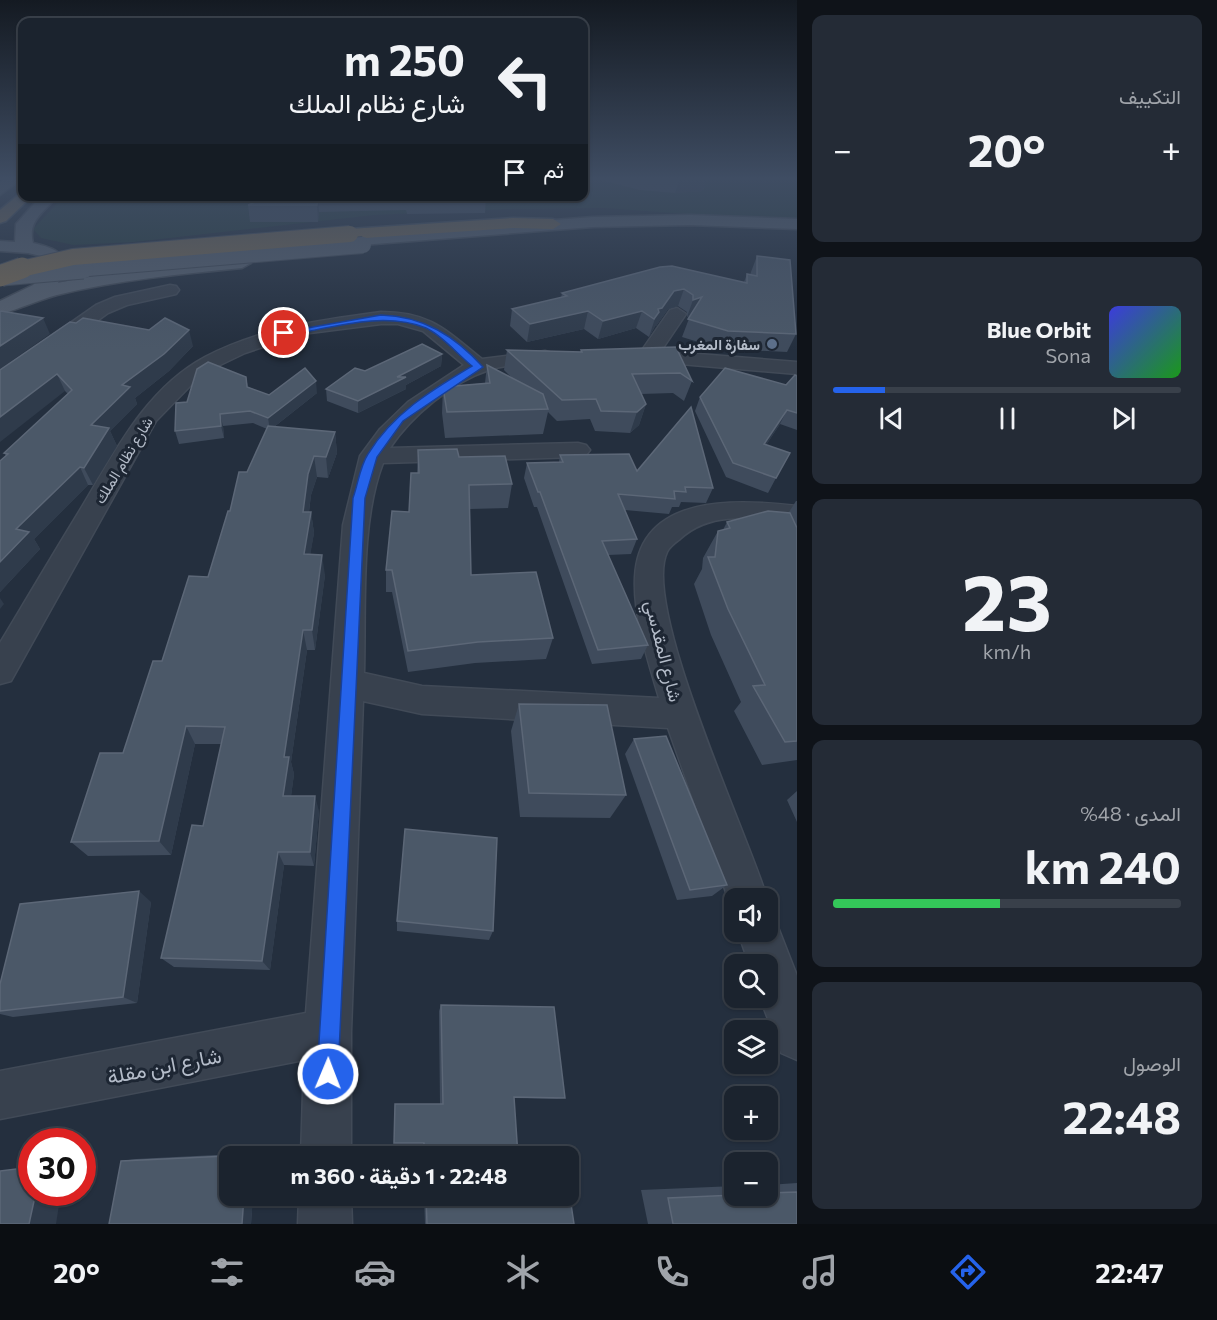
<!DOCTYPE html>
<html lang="ar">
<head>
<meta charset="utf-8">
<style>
	body { margin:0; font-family:Commissioner,Vazirmatn,sans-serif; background:#242b36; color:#f1f3f6; direction:rtl; height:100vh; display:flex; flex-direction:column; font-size:22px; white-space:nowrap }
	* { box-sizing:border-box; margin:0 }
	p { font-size:20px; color:#a0a4aa }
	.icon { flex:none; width:33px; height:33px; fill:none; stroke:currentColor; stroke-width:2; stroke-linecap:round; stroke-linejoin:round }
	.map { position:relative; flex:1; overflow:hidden; direction:ltr }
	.side { display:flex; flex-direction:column; gap:15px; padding:15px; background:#0f1319; width:420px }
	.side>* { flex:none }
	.banner { position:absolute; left:18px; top:18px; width:570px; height:183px; border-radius:12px; box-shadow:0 2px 4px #0004,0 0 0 2px #39404a; direction:rtl; background:#1b232e; color:#f1f3f6; overflow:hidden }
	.tools { position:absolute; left:724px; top:888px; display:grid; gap:12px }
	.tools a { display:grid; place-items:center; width:54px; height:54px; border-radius:12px; background:#1b232e; box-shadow:0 2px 4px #0004,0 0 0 2px #39404a; font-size:30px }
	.speed { position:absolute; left:18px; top:1128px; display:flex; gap:12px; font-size:30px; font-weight:700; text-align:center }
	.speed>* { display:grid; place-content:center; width:78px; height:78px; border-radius:50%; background:#1b232e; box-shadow:0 2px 4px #0004,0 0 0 2px #39404a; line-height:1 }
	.speed .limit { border:9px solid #d22; background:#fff; color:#111 }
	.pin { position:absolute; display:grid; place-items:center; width:51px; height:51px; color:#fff; margin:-26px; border:3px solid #fff; border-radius:50%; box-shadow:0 2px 6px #0007 }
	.me { position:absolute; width:66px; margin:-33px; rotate:1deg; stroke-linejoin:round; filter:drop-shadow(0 0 4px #0008) }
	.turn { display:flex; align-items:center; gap:21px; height:126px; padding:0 24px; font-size:27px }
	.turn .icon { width:78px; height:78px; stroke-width:2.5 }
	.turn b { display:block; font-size:42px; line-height:51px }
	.then { display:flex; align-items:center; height:57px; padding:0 24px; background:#0003; gap:12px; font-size:22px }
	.big { font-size:45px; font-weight:700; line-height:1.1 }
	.side .tile { flex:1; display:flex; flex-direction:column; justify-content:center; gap:9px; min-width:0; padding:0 21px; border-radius:12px; background:#242b36 }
	.side .dial { align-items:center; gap:0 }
	.dial b { font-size:78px; line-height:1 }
	.song { display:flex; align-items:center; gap:18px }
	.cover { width:72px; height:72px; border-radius:9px; background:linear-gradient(135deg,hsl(240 70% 55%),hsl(120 70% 35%)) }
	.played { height:6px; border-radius:3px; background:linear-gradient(90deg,#2563eb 15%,#39404a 15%) }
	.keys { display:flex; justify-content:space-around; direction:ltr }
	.heat { display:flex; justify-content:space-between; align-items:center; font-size:33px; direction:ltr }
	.charge { height:9px; border-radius:4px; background:linear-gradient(90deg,#34c759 48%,#39404a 0) }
	.trip { position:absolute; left:219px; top:1146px; width:360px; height:60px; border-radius:12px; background:#1b232e; box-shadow:0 2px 4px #0004,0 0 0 2px #39404a; font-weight:700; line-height:60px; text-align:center; direction:rtl }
	.tabs { display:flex; height:96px; justify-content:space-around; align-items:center; background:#0b0e12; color:#a0a4aa }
	.tabs .icon { width:42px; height:42px }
	.tabs .selected { color:#2563eb }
	.tabs b { font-size:27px; color:#f1f3f6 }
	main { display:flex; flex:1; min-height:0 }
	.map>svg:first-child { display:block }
	.green { fill:#263c3f }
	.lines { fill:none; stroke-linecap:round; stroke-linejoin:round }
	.minor-casing { stroke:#414a57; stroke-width:3 }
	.major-casing { stroke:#414a57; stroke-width:3 }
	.highway-casing { stroke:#434c59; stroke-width:3 }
	.minor { fill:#38414e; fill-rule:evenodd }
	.major { fill:#56606e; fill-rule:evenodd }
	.highway { fill:#746855; fill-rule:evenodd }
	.major-bridge-far1-casing { stroke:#414a57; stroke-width:18; stroke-linecap:butt }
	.major-bridge-casing { stroke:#414a57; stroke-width:23; stroke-linecap:butt }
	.highway-bridge-far1-casing { stroke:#434c59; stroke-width:18; stroke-linecap:butt }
	.highway-bridge-casing { stroke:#434c59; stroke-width:23; stroke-linecap:butt }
	.major-bridge-far1 { stroke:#56606e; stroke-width:16 }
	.major-bridge { stroke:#56606e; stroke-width:21 }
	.highway-bridge-far1 { stroke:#746855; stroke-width:16 }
	.highway-bridge { stroke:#746855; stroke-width:21 }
	.wall { fill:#3f4b5c }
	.shaded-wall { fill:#2f3b4b }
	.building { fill:#4b5868; stroke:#5c6777; stroke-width:1.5 }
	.route { fill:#2563eb; stroke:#184099; stroke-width:1.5 }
	.service-dot { fill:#5c6f8a; stroke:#1d2633; stroke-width:2 }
	.labels { text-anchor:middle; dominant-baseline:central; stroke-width:6; stroke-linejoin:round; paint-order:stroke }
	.far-poi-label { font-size:15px; font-weight:bold; fill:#b4bcc9; stroke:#1d2633; text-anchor:end }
	.far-street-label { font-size:15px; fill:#b4bcc9; stroke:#1d2633 }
	.street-label { font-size:18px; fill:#b4bcc9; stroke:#1d2633 }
	.near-street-label { font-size:21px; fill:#b4bcc9; stroke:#1d2633 }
</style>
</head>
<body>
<main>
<section class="side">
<div class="tile"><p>التكييف</p>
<div class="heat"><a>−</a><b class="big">20°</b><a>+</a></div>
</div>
<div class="tile">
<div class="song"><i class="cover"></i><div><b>Blue Orbit</b><p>Sona</p></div></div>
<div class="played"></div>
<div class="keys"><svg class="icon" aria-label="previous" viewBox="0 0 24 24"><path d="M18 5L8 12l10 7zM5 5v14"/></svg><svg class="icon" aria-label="pause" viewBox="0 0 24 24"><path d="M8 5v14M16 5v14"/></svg><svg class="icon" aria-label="next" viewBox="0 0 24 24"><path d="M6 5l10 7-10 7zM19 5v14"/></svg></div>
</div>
<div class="tile dial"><b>23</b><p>km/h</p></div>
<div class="tile"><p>المدى · 48%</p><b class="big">240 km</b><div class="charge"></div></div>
<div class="tile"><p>الوصول</p><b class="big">22:48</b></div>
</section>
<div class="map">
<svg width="797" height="1224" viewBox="0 0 797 1224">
	<rect width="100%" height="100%" fill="#242f3e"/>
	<path class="green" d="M584 179H797V218L727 217 604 208 511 209 374 215 134 242 73 245 41 238 33 229 63 197 584 196Z"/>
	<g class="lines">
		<defs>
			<g id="minor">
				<path d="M170 285 176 286 179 290 176 294 127 305 108 313 7 386 0 388V372L96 305 115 297Z"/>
				<path d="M677 308 686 314 661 351 797 362V374L634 360 631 356 634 352 642 350 670 310Z"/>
				<path d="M381 312C430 312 446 330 482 359L545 351 552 353 555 357 552 361 545 363C527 365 506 364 489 370 452 382 411 416 390 448L578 443 586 445 590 450 586 455 578 457 383 463C360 522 366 609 364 673L422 686 659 698C648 660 633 616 635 577 639 493 738 499 797 506V524C757 519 712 509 680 539 676 542 669 547 667 552 641 606 748 835 767 898H735V914L733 912 668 728 422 714 363 701 351 1032V1156H301L304 1060 0 1119V1071L306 1013 343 525 360 456 380 429 408 402 464 365 423 331 398 324H381L302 334 245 353 218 366 193 383 156 421 11 681 0 684V643C27 598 53 554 80 510 114 454 145 389 205 357 260 328 320 320 381 312Z"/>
				<path d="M768 915 774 917 797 976V1060L781 1053 760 998H768V964H749L738 932H768Z"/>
				<path d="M299 1196H351L352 1224H298Z"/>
			</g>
			<g id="major">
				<path d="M5 179H21L0 195V183Z"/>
				<path d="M41 196H57C45 212 27 220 33 243 49 247 64 250 67 268L58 283C82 278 241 248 251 263L242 268C180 274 118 280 57 295 38 300 20 309 0 314V301L33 285 49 268 48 261 41 256 28 253 0 251V241L15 242 16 224Z"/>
				<path d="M690 215 797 219V229L690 225 593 227 323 248 314 243 323 238 593 217Z"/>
			</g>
			<g id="highway">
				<path d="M22 192V196H32L6 221 0 223V210Z"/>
				<path d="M513 218 553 219 561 224 553 229 513 228 350 239 341 234 350 229Z"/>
			</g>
		</defs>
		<use href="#minor" class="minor-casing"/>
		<use href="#major" class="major-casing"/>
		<use href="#highway" class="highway-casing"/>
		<use href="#minor" class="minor"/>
		<use href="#major" class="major"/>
		<use href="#highway" class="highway"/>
		<defs>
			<path id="major-bridge-far1" d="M64 270 363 245"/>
			<path id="major-bridge" d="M2 275 83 268"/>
			<path id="highway-bridge-far1" d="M17 270 73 257 350 234"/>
			<path id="highway-bridge" d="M0 276 22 268"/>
		</defs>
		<use href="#major-bridge-far1" class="major-bridge-far1-casing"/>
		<use href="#major-bridge" class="major-bridge-casing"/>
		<use href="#highway-bridge-far1" class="highway-bridge-far1-casing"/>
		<use href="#highway-bridge" class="highway-bridge-casing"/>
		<use href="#major-bridge-far1" class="major-bridge-far1"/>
		<use href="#major-bridge" class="major-bridge"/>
		<use href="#highway-bridge-far1" class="highway-bridge-far1"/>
		<use href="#highway-bridge" class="highway-bridge"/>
	</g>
	<g class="wall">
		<path d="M597 179H707L703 191 675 193 640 190Z"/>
		<path d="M777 179H797V181Z"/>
		<path d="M270 196 486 197 485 213 407 214 406 210 319 212 318 222H250L248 205Z"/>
		<path d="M757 256 796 334 787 352 721 349 682 337 690 316 687 317V312L678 306 668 309 656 326H655L653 330 649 337 636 328 598 339 584 329 527 342 510 326 512 309 561 298 562 293 744 282 747 274 750 275 751 272Z"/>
		<path d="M193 346 169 371 135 398 137 404 110 431 117 446 93 485H88L34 539 40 549 0 592V461L6 456 4 453 68 394 65 391 0 370Z"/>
		<path d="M676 347 692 381 684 401 673 393 641 394 646 404 639 425 630 433 595 431 590 419 557 421 548 412 543 434 445 438 442 413 443 387 485 383 487 365 512 378 504 370 507 350 580 352 581 350Z"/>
		<path d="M442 354 441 366 406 385V389L358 413 327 401 326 389 365 371Z"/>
		<path d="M797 376V430L780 424 766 445 776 478 768 493 726 477 695 411 700 397 786 385Z"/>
		<path d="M246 377 248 387 269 395 317 393 274 427 335 432 337 453 328 478 317 477 311 495 309 512H311L314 533 310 554 325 575 315 650H307L291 762 294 774 291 796 319 811 314 866 284 865 270 970 174 967 161 958 203 826 221 744H195L171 855 88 856 71 842 123 753 162 661 208 577 230 511 267 429 253 423 223 426 224 438 179 444 175 431 187 402Z"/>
		<path d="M418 450 459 457 512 484 508 508 470 509 471 575 553 638 546 659 475 663 408 672 392 592H386V570L409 512 417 473Z"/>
		<path d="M560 455 713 488 706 503 681 502 679 507H672L669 514 625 510 637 539 631 554 608 555 648 645 641 659 592 664 537 507H534L524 478 527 463 559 462Z"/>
		<path d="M796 501H797V760L762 765 734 711 741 702 711 635 694 584 702 569 703 558 718 531 723 530 727 522 789 512Z"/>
		<path d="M519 704 626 795 610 818 520 817 511 731Z"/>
		<path d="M634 739 727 885 712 896 677 900 625 754Z"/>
		<path d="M797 791V822L787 800Z"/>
		<path d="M151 902 137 1003 13 1017 0 1014V984Z"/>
		<path d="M397 921 493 931 489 940 397 931Z"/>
		<path d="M441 1005 565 1098 557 1099 514 1098 518 1156H423V1143L440 1104 439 1011Z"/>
		<path d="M256 1153 230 1196H253L251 1224 121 1161 136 1159Z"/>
		<path d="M797 1183V1224H648L641 1190 735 1186V1196H768V1185Z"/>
		<path d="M424 1196H568L574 1224H425Z"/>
	</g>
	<g class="shaded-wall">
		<path d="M680 179H707L703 191 675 193Z"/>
		<path d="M318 196 319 212 318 222 317 205Z"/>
		<path d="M684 289 678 306 668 309 656 326H655L653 330 649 337 658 309 674 291Z"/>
		<path d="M702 297 696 315 687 317 693 300Z"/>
		<path d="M588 311 584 329 527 342 530 324Z"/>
		<path d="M642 311 636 328 598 339 603 321Z"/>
		<path d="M43 318 50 334 0 369V346Z"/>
		<path d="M189 330 193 346 169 371 135 398 137 404 110 431 117 446 93 485 84 468 91 425 122 385Z"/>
		<path d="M442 354 441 366 406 385V389L358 413V401L397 377Z"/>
		<path d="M57 374 65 391 0 442V417Z"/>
		<path d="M316 381 317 393 270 430 268 418Z"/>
		<path d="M646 404 639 425 630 433 637 412Z"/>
		<path d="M787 410 780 424 757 459 764 444Z"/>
		<path d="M220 414 223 426 224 438 221 426Z"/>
		<path d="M335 432 337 453 328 478 326 457Z"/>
		<path d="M314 456 317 477 311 495 306 533 303 512 308 474Z"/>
		<path d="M80 467 88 485 34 539 40 549 0 592V562L16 529Z"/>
		<path d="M311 512 314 533 307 575 304 554Z"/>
		<path d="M322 555 325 575 315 650 312 630Z"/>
		<path d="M0 598 4 604 0 609Z"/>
		<path d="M303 630 307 650 291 762 294 774 289 811 283 796 284 757Z"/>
		<path d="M186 726 195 744 171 855 159 841Z"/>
		<path d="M315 796 319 811 314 866 310 852Z"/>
		<path d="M278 852 284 865 270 970 262 961Z"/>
		<path d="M139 891 151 902 137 1003 123 997Z"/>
		<path d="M256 1153V1156H248V1155Z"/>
		<path d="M36 1192H61L56 1224H29Z"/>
		<path d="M244 1196H253L251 1224H242Z"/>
	</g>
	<g class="building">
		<path d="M270 196H318L317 205H248Z"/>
		<path d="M407 196H486V197L407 198Z"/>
		<path d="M757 256 790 260 796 334 728 331 688 319 702 297 693 300V295L684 289 674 291 662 308 658 309 659 312 654 319 642 311 603 321 588 311 530 324 512 309 567 296 562 293 660 267 672 266 747 283V274L757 276Z"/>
		<path d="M1 311 43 318 0 346V312Z"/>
		<path d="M83 318 149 330 165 318 189 330 164 354 122 385 130 387 91 425 109 428 84 468 80 467 16 529 29 532 0 562V461L8 454 4 453 72 390 57 374 0 417V370L70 322 76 323Z"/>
		<path d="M422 344 442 354 397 377H406L358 401 326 389 355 368 365 371Z"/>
		<path d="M676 347 692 381 680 373 632 374 646 404 637 412 601 411 596 399 562 400 507 350 582 352 581 350Z"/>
		<path d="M208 362 246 377 247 387 269 395 305 368 316 381 268 418 250 411 220 414 221 426 175 431 176 403 187 402 197 369Z"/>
		<path d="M487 365 543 394 548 409 447 412 443 387 490 383Z"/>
		<path d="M725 368 786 385 795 375 797 376V413L787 410 764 444 790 453 776 478 733 463 700 397Z"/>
		<path d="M691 407 713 488 685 487 686 492 674 491 675 499 618 494 637 539 602 541 648 645 598 650 540 492H538L527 463 563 462 560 455 629 454 637 471Z"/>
		<path d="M268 426 335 432 326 457 314 456 308 474 303 512H311L304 554 322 555 312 630H303L284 757H289L283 796H315L310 852H278L262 961 161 958 192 825 203 826 225 727 186 726 159 841 71 842 100 753H123L153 661H162L189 576 208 577 228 511H230L239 472H247Z"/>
		<path d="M457 449 459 457 505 456 512 484 469 485 471 575 536 572 553 638 478 642 408 651 392 570H386L392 511 409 512 411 473H419L418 450Z"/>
		<path d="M768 511 790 513 797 528V741L785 742 753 686 765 685 728 609 708 557H715L718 531 730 528 727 522Z"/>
		<path d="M519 704 607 705 626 795 529 793Z"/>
		<path d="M666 736 727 885 690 890 634 739Z"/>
		<path d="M405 829 497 838 493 931 397 921Z"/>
		<path d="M139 891 123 997 0 1011V984L20 904Z"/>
		<path d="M441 1005 554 1007 565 1098 514 1097 518 1156H425L424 1143H394L395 1104H443Z"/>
		<path d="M248 1155V1156H230V1196H244L242 1224H109L121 1161Z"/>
		<path d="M32 1167V1192H36L29 1224H0V1171Z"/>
		<path d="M568 1184 574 1224H427L426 1196H568Z"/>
		<path d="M797 1192V1224H673L668 1198 735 1195V1196H768V1193Z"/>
	</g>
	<linearGradient id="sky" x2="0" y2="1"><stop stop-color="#141a22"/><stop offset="0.51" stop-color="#3f4d63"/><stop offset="1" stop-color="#3f4d63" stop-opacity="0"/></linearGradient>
	<rect width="797" height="350" fill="url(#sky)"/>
	<path class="route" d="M381 315C423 316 455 336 483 367L403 421 377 457 365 498 338 1074 335 1081 328 1085 320 1081 317 1074 353 498C358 484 360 466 368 454 393 413 432 390 472 366 458 355 442 335 426 328 382 310 328 329 284 336L279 333Z"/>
	<circle class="service-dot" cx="772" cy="344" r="6"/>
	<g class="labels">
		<g class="far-poi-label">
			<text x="760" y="344">سفارة المغرب</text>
		</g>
		<g class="far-street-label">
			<text transform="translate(123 460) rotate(-59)">شارع نظام الملك</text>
		</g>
		<g class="street-label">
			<text transform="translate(664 651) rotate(76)">شارع المقدسي</text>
		</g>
		<g class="near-street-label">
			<text transform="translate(164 1065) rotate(-11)">شارع ابن مقلة</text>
		</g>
	</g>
</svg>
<div class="tools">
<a><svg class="icon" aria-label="sound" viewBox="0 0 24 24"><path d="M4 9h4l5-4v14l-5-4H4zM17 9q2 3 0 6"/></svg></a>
<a><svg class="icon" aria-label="search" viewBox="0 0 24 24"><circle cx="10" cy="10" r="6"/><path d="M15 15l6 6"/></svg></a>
<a><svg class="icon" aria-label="layers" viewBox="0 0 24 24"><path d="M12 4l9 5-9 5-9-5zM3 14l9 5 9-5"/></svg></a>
<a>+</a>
<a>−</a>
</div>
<div class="speed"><div class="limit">30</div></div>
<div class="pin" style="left:284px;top:333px;background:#d93025"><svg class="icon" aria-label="arrive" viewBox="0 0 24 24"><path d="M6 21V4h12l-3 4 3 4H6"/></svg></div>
<svg class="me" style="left:328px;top:1074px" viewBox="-20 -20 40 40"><circle r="17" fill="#2563eb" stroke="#fff" stroke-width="3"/><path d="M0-11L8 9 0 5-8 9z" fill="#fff"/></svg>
<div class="trip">22:48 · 1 دقيقة · 360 m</div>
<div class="banner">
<div class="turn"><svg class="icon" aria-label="left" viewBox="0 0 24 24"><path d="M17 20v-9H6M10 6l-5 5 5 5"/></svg><div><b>250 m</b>شارع نظام الملك</div></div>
<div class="then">ثم<svg class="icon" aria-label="arrive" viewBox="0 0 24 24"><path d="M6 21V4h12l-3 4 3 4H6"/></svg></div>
</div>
</div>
</main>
<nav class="tabs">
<b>22:47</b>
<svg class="icon selected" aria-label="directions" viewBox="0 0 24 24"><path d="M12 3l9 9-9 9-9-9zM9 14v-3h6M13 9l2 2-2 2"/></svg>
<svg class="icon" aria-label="music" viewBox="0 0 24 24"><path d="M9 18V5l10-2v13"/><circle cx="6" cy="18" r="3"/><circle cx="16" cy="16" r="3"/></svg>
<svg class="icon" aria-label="phone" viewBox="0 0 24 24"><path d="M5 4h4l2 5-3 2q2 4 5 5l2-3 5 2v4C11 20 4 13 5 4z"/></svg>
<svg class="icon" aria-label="climate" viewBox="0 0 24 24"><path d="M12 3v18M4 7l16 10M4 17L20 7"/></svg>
<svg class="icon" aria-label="car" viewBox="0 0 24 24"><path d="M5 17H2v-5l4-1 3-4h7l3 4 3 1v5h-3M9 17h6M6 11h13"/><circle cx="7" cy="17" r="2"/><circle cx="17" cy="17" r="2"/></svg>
<svg class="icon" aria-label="filters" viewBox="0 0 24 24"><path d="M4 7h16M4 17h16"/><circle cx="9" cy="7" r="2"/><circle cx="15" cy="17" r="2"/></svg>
<b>20°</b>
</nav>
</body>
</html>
